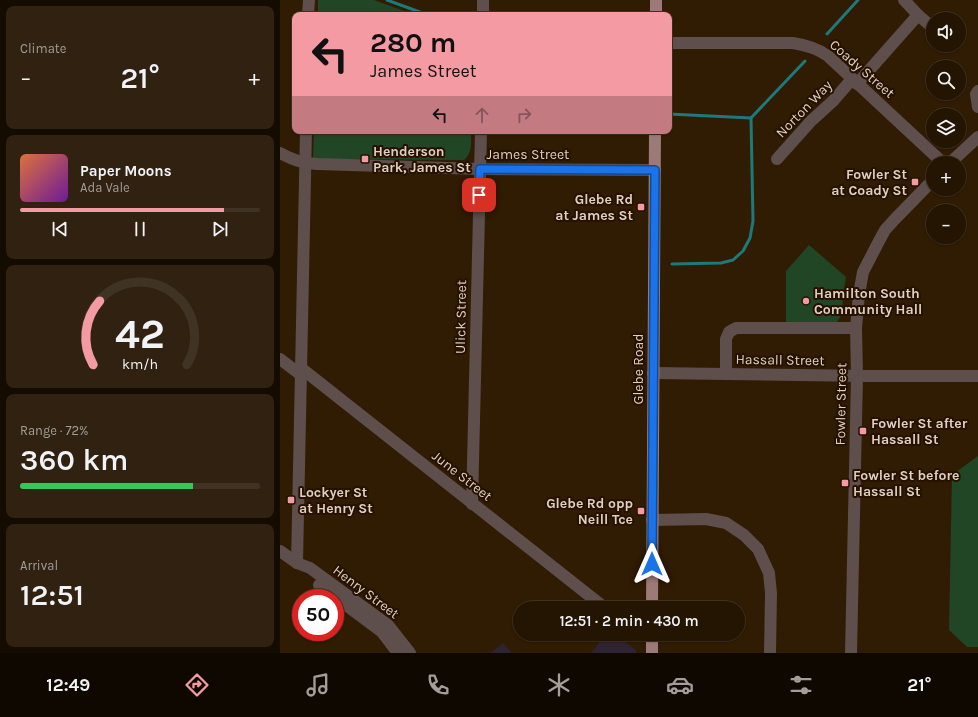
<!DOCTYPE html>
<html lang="en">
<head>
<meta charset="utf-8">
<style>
	body { margin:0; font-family:Karla,sans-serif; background:#302111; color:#f1f3f6; height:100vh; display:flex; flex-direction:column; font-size:15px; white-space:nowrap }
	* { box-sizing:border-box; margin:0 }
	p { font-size:13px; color:#a39e99 }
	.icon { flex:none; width:22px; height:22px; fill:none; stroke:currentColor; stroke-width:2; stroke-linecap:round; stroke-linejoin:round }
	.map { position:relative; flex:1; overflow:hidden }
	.panel { display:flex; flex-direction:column; gap:6px; padding:6px; background:#140b01; width:280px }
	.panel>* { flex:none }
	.banner { position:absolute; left:12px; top:12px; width:380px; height:122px; border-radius:8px; box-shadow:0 1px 3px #0004,0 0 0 1px #413324; background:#f49aa2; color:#111; overflow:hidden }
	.controls { position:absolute; left:646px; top:12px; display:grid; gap:8px }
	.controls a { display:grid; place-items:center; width:40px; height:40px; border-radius:50%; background:#241402; box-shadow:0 1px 3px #0004,0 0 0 1px #413324; font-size:20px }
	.speed { position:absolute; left:12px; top:589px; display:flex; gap:8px; font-size:20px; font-weight:700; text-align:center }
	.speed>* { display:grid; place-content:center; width:52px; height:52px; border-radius:50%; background:#241402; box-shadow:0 1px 3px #0004,0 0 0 1px #413324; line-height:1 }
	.speed .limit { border:6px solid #d22; background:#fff; color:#111 }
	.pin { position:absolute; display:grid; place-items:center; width:34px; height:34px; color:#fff; margin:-17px; border-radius:8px; box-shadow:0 2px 6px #0006 }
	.me { position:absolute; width:44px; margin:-22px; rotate:0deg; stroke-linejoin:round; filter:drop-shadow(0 0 3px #0008) }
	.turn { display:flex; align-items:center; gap:14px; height:84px; padding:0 12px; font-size:18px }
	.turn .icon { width:52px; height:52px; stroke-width:2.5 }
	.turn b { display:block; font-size:28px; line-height:34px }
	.lanes { display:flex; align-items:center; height:38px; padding:0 12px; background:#0003; justify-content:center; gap:20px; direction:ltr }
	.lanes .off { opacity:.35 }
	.big { font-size:30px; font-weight:600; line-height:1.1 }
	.panel .widget { flex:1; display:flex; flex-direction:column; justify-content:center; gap:6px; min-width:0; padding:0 14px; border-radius:8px; background:#302111 }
	.panel .dial { align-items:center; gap:0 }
	.dial svg { height:104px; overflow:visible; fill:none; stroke:#413324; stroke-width:7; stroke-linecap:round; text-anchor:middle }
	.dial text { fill:#f1f3f6; stroke:none }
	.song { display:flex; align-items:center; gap:12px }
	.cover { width:48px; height:48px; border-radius:6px; background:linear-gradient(135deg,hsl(20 70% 55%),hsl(280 70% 35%)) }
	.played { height:4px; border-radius:2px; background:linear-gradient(90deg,#f49aa2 85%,#413324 85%) }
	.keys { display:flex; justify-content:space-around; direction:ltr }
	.heat { display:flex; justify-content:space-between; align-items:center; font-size:22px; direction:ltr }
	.charge { height:6px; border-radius:3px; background:linear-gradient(90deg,#34c759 72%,#413324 0) }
	.trip { position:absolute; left:233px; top:601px; width:232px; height:40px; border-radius:20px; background:#241402; box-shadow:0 1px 3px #0004,0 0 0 1px #413324; font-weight:600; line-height:40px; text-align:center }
	.tabs { display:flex; height:64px; justify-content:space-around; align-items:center; background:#0e0801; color:#a39e99 }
	.tabs .icon { width:28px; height:28px }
	.tabs .active { color:#f49aa2 }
	.tabs b { font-size:18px; color:#f1f3f6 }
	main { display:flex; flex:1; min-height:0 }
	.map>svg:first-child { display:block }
	.education { fill:#2e2331 }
	.green { fill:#204625 }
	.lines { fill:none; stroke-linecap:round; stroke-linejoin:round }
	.stream { stroke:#1e797b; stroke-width:3 }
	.minor { stroke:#5e4e4c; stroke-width:12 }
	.major { stroke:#9c7a78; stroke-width:12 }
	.route-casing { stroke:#114b97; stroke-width:10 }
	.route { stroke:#1a73e8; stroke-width:7 }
	.poi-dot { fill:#f49aa2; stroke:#261100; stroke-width:1.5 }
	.labels { text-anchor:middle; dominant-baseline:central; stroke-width:4; stroke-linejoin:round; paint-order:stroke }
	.street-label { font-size:14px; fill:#dfd0c2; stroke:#261100 }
	.poi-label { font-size:14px; font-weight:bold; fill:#dfd0c2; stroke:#261100; text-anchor:start }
</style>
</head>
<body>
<main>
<section class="panel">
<div class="widget"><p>Climate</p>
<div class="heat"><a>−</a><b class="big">21°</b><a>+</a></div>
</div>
<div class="widget">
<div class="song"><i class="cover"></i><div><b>Paper Moons</b><p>Ada Vale</p></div></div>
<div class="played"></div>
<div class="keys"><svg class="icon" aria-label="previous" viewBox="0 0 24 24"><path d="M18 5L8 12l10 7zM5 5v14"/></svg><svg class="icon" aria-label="pause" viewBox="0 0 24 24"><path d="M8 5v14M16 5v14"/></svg><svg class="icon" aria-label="next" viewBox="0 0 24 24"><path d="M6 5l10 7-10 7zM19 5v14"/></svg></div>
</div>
<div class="widget dial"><svg viewBox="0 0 100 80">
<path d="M14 69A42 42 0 1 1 86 69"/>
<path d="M14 69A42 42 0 0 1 19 20" stroke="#f49aa2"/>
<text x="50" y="56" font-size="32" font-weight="700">42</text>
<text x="50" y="72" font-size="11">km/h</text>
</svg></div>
<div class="widget"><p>Range · 72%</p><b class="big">360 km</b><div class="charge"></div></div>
<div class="widget"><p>Arrival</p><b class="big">12:51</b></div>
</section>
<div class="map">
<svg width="698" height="653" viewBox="0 0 698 653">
	<rect width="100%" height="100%" fill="#301b03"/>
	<g class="education">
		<path d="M326 634H335L356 650V653H311Z"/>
		<path d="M223 643 232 653H210Z"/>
	</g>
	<g class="green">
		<path d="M38 0H94L135 15H38Z"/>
		<path d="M34 131H191C191 141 193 153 184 160L33 159Z"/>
		<path d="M529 245 566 277 563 294 562 314 557 322H506V271Z"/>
		<path d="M698 456V647H687L669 630 672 475Z"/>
	</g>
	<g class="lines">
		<g class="stream">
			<path d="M107 0 148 15"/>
			<path d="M547 34 578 0"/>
			<path d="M389 114 471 118"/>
			<path d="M392 264 441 263 453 260 463 251 470 238 473 221 471 118 525 61"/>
		</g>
		<g class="minor">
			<path d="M624 0 638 15 652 27"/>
			<path d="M28 15 29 0"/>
			<path d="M203 15V0"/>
			<path d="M389 43H513C526 45 537 48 548 56L663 163"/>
			<path d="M577 84 638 15"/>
			<path d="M698 91 696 94 698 107"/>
			<path d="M0 153C13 160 22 163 37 164L200 169 375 170"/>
			<path d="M497 159 531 121 553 101 572 79"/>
			<path d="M670 163 698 137"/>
			<path d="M0 359 21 375"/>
			<path d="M21 368 325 608"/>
			<path d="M373 373 587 376H698"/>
			<path d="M446 374V339L449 332 456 328H576"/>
			<path d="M192 504 201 131"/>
			<path d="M372 520 426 519 446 523 464 535 478 549 489 573 491 593 490 653"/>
			<path d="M0 551 17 563 30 568 108 625 130 653"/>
			<path d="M17 563 26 131"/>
			<path d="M39 585 102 632 118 653"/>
			<path d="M571 653 577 376 576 328 579 294 583 272 598 243 605 230 615 219 653 180"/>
		</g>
		<g class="major">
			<path d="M376 15V0"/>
			<path d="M372 608 375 131"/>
			<path d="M372 653V634"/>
		</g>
	</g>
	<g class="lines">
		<defs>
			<path id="route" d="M199 195 200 169 375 170 372 564"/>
		</defs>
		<use href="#route" class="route-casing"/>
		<use href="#route" class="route"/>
	</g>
	<g class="poi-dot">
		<rect x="81" y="155" width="8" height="8" rx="2"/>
		<rect x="631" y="178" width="8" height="8" rx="2"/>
		<rect x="357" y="203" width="8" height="8" rx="2"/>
		<circle cx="526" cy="301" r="4"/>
		<rect x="579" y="427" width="8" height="8" rx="2"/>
		<rect x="561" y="479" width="8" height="8" rx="2"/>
		<rect x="7" y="496" width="8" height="8" rx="2"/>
		<rect x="357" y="507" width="8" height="8" rx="2"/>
	</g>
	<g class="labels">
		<g class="street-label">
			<text transform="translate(582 69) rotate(41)">Coady Street</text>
			<text transform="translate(524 109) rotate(-46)">Norton Way</text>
			<text x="248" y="154">James Street</text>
			<text transform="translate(181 317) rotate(-89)">Ulick Street</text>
			<text transform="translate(500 360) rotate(1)">Hassall Street</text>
			<text transform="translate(358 369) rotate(-90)">Glebe Road</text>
			<text transform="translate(561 404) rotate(-89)">Fowler Street</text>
			<text transform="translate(182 476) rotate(38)">June Street</text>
			<text transform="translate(86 592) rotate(37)">Henry Street</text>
		</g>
		<g class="poi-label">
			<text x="93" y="151">Henderson<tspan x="93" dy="16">Park, James St</tspan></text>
			<text x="627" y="174" text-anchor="end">Fowler St<tspan x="627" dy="16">at Coady St</tspan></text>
			<text x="353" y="199" text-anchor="end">Glebe Rd<tspan x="353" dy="16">at James St</tspan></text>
			<text x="534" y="293">Hamilton South<tspan x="534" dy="16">Community Hall</tspan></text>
			<text x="591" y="423">Fowler St after<tspan x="591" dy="16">Hassall St</tspan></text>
			<text x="573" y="475">Fowler St before<tspan x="573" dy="16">Hassall St</tspan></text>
			<text x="19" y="492">Lockyer St<tspan x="19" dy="16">at Henry St</tspan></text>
			<text x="353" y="503" text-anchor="end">Glebe Rd opp<tspan x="353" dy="16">Neill Tce</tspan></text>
		</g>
	</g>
</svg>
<div class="controls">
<a><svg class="icon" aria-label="sound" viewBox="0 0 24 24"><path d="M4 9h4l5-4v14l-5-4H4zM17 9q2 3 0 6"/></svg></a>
<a><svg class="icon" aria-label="search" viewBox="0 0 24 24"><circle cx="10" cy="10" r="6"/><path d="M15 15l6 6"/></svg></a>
<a><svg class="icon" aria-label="layers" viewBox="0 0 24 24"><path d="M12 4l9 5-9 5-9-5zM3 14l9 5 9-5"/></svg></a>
<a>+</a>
<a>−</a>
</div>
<div class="speed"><div class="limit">50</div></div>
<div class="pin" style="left:199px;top:195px;background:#d93025"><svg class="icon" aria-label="arrive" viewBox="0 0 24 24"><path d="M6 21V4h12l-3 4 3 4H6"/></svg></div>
<svg class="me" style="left:372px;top:564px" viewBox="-20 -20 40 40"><path d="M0-17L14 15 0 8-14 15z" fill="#1a73e8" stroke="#fff" stroke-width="4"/></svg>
<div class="trip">12:51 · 2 min · 430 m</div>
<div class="banner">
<div class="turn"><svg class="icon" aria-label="left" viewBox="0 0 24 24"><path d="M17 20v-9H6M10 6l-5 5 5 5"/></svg><div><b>280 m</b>James Street</div></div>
<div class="lanes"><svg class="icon" aria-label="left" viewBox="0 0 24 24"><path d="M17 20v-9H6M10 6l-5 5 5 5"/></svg><svg class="icon off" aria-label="ahead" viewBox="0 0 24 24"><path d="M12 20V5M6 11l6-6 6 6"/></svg><svg class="icon off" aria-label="right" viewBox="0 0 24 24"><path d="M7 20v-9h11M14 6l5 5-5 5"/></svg></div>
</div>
</div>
</main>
<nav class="tabs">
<b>12:49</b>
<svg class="icon active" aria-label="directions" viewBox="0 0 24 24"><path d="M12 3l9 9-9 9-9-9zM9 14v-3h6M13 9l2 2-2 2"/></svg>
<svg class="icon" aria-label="music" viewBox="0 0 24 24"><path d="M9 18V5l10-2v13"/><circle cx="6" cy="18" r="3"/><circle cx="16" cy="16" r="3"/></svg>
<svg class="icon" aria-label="phone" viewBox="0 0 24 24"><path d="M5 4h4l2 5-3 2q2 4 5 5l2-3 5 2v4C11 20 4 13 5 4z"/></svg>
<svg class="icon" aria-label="climate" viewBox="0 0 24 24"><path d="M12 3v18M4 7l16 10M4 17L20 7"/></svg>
<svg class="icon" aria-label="car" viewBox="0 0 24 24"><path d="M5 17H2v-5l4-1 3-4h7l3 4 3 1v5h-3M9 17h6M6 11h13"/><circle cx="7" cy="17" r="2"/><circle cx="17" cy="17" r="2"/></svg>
<svg class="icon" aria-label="filters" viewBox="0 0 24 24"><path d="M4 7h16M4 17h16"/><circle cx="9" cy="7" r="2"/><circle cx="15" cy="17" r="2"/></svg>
<b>21°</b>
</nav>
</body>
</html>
